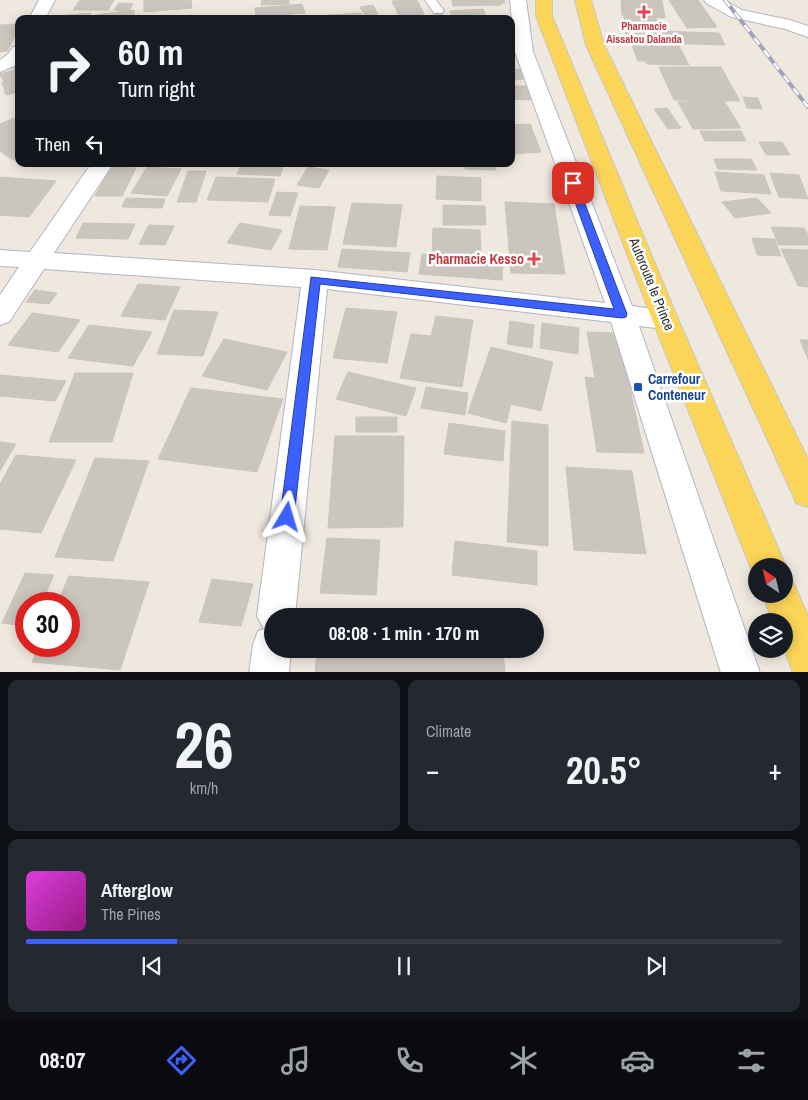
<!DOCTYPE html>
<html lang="en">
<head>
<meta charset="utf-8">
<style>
	body { margin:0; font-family:"Archivo Narrow",sans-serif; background:#242831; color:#f1f3f6; height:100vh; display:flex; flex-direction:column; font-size:19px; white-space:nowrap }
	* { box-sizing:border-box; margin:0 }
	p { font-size:16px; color:#9ea1a6 }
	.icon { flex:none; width:28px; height:28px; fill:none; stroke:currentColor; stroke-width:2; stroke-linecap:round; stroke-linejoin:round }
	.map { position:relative; height:672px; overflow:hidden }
	.sheet { display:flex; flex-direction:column; gap:8px; padding:8px; background:#0d0f14; flex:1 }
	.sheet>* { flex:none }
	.guide { position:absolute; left:15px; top:15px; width:500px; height:152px; border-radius:10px; box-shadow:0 2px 12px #0003; background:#171b24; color:#f1f3f6; overflow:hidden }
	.needle { width:32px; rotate:325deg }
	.buttons { position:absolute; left:748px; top:558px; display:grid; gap:10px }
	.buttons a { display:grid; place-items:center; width:45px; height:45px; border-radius:50%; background:#171b24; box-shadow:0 2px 12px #0003; font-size:25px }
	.speed { position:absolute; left:15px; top:592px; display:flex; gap:10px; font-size:25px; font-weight:700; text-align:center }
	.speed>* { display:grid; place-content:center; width:65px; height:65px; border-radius:50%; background:#171b24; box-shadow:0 2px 12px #0003; line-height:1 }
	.speed .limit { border:8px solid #d22; background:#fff; color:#111 }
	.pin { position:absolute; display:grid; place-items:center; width:42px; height:42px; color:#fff; margin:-21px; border-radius:10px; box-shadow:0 2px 8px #0006 }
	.me { position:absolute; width:55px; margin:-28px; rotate:7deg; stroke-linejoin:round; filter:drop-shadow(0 0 4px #0008) }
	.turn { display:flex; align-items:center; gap:18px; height:105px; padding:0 20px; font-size:22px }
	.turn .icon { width:65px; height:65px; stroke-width:2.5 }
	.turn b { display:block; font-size:35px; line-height:42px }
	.then { display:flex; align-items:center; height:48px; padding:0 20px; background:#0003; gap:10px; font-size:19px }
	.big { font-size:38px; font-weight:700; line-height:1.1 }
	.sheet .card { flex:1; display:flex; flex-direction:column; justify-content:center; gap:8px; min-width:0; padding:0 18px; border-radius:10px; background:#242831 }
	.sheet .dial { align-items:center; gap:0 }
	.dial b { font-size:65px; line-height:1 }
	.song { display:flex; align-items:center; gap:15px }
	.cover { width:60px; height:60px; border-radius:8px; background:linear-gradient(135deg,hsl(300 70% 55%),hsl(310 70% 35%)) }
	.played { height:5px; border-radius:2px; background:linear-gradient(90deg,#3c61ff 20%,#363941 20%) }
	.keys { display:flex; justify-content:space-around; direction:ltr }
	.heat { display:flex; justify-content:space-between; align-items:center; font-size:28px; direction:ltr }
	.sheet .tiles { flex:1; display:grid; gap:8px; grid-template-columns:1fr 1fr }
	.card:last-child { grid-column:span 2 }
	.trip { position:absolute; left:264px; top:608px; width:280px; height:50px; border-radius:25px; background:#171b24; box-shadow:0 2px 12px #0003; font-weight:700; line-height:50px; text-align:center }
	.tabs { display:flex; height:80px; justify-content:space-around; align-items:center; background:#090b0e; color:#9ea1a6 }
	.tabs .icon { width:35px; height:35px }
	.tabs .active { color:#3c61ff }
	.tabs b { font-size:22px; color:#f1f3f6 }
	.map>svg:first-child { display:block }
	.building { fill:#cbc6bd; stroke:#cbc4b8 }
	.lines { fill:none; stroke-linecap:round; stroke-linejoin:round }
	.lane-casing { stroke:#b3b5c1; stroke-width:2 }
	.street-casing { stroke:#b3b5c1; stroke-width:2 }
	.primary-casing { stroke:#c8c8c8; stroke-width:2 }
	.lane { fill:#fff; fill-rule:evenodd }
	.street { fill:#fff; fill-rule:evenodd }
	.primary { fill:#fbd558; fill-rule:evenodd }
	.rail-casing { stroke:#a0a4b9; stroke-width:4 }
	.rail { stroke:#fff; stroke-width:2.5; stroke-dasharray:8; stroke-linecap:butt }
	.route { fill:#3c61ff; stroke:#273fa6 }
	.health-dot { fill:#e0444e; stroke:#fff; stroke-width:2 }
	.transit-dot { fill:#1a4fb4; stroke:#fff; stroke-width:2 }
	.labels { text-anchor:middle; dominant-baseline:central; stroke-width:5; stroke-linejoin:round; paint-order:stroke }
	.far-health-label { font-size:11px; font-weight:bold; fill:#be3a42; stroke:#fff }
	.health-label { font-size:14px; font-weight:bold; fill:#be3a42; stroke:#fff; text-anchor:end }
	.street-label { font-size:14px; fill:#2d2d2d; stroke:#fff }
	.transit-label { font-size:14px; font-weight:bold; fill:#164399; stroke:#fff; text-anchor:start }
</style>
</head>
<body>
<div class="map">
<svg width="808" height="673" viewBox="0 0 808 673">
	<rect width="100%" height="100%" fill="#efe8df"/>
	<g class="building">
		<path d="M85 0H114L108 10H73L79 1Z"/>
		<path d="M144 0H191L192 8 144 12Z"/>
		<path d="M262 0H289V4L261 5Z"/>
		<path d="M417 0 424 14 399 16 392 1Z"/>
		<path d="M452 0H504L505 3H501V5L453 6Z"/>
		<path d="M621 0H662L665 18 622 15Z"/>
		<path d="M669 0H698L717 27 687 28Z"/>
		<path d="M119 3 133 4 129 11 114 10Z"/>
		<path d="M302 4 305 13 256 17 255 8Z"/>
		<path d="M373 5 380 19H367L360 7Z"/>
		<path d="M483 9 487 19H453L450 11Z"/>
		<path d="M134 10V19H95V15Z"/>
		<path d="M91 13 90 19H56L57 16Z"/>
		<path d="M361 13 363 19H317V16Z"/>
		<path d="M442 14 445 19H401Z"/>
		<path d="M624 15 656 18 658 39 626 36Z"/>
		<path d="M19 24V29L7 51 0 52V25Z"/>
		<path d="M659 31 719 33 725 45 663 43Z"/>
		<path d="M631 43 678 44 689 65 647 64 646 61H638Z"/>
		<path d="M19 66V78L4 82 0 74 15 70 13 67Z"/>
		<path d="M659 67H721L740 101 674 100Z"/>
		<path d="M511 69H524L528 79 511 80Z"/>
		<path d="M19 79V92L6 95 2 82Z"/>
		<path d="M511 86H529L530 100 511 99Z"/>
		<path d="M743 97 758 98 762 109 747 108Z"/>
		<path d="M724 101 741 128 693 129 678 102Z"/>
		<path d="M667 108 681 128 668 129 654 109Z"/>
		<path d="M19 116V157L13 160 0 151V124Z"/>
		<path d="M530 124 541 152 511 154V125Z"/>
		<path d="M700 131H741L746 141H705Z"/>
		<path d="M759 142H782L790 155H766Z"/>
		<path d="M714 159H751L757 170 718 169Z"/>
		<path d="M466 164H495L496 170 465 169Z"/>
		<path d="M241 165 283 166 280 176 237 174Z"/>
		<path d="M111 167 136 168 122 196H95Z"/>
		<path d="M147 167 181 169 167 196 131 193Z"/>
		<path d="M308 167 329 170 319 188 297 185Z"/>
		<path d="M188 171H206L196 202H177Z"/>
		<path d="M715 172 764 175 771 194 721 191Z"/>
		<path d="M770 173 799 175 808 199 779 197Z"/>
		<path d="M437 176 481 178V201L436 199Z"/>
		<path d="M0 177 56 181 29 217 0 215Z"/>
		<path d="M216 177 275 179 268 202 207 200Z"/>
		<path d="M277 192 298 193 290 216 269 215Z"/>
		<path d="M126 198 165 199 162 208 122 207Z"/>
		<path d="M757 198 771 213 735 218 722 202Z"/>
		<path d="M505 202 554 204 565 274 511 273Z"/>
		<path d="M352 203 402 205 396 247 343 244Z"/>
		<path d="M443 205 485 206 486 225H443Z"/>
		<path d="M300 206 335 207 327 250 289 249Z"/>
		<path d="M83 223 135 224 128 239 76 238Z"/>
		<path d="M240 223 282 230 271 250 227 243Z"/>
		<path d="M149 225 174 226 165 245 139 244Z"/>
		<path d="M771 227 804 228 808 235V245H779Z"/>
		<path d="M433 228 480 230 481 255 432 254Z"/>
		<path d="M752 238 775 239 781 256 757 255Z"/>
		<path d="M342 249 410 253 407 272 338 267Z"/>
		<path d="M781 249 808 250V287L798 286Z"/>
		<path d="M422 254 503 259 502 280 419 274Z"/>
		<path d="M138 284 180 287 165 320 121 316Z"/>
		<path d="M35 290 57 293 49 304 26 302Z"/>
		<path d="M346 308 397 312 387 363 333 358Z"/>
		<path d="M174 310 218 312 203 356 157 354Z"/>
		<path d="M32 313 80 320 58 352 8 345Z"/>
		<path d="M436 316 473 320 462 387 400 378 411 334 431 336Z"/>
		<path d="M510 321 534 325 532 348 507 344Z"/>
		<path d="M542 323 579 328 578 354 540 348Z"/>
		<path d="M89 325 152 332 133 366 68 358Z"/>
		<path d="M587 332 618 333 644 453 597 452 585 377 595 378Z"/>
		<path d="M224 339 287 352 267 390 202 376Z"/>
		<path d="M800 340H808V359Z"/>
		<path d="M491 347 553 362 541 411 511 404 506 423 468 413Z"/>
		<path d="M348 372 416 388 406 416 336 399Z"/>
		<path d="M75 373H133L112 442H49Z"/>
		<path d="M0 375 66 381 55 401 0 396Z"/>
		<path d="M426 387 468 393 465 415 421 408Z"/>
		<path d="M191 388 283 399 257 472 158 459Z"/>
		<rect x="356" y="417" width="41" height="15"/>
		<path d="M512 421 548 425V546L507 542Z"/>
		<path d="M449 423 505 431 503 461 444 454Z"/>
		<path d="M335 436H404L403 527 328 528Z"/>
		<path d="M0 442 16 444 0 471Z"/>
		<path d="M16 455 76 460 41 533 0 529V484Z"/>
		<path d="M95 458 149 461 113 561 55 557Z"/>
		<path d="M566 467 632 471 646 554 574 550Z"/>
		<path d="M327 538 380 540 376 595 320 593Z"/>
		<path d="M455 541 537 551V585L452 575Z"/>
		<path d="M25 573 54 575 41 604H26V626L2 623Z"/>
		<path d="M69 576 149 582 120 670 32 662 39 646H69V604H57Z"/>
		<path d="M212 579 253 584 241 626 199 622Z"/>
		<path d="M317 649H503L505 673H315Z"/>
	</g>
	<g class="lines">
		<defs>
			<path id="lane" d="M425 0H436L444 11 442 13H434Z"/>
			<g id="street">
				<path d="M39 0H55L45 19H29Z"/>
				<path d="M510 0H526L533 52 632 306 675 312 678 319 675 326 665 329 639 326 760 673H721L611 322 327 289 295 616H272V649H291L289 673H249L253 645 258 631 264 629 257 616 301 287 44 269 9 322 0 325V295L19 267 0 266V250L30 252 91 164H113L54 253 315 270 605 303 515 52Z"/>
				<path d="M704 0H724L742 10 790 20 808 26V37L785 29 731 17 706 3Z"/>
				<path d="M19 46V64L0 72V60L7 55 13 47Z"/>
			</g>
			<g id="primary">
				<path d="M536 0H552V16L678 319 786 566 784 571V566H756V578L750 566 652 319 536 16Z"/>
				<path d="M575 0H591L604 45 808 459V507L796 503 792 493 586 45Z"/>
				<path d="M784 578 793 582 808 616V673H793L784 649V621H773L762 594H784Z"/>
			</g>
		</defs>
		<use href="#lane" class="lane-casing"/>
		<use href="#street" class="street-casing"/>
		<use href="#primary" class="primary-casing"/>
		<use href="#lane" class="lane"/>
		<use href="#street" class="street"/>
		<use href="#primary" class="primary"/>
		<defs>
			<path id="rail" d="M725 0 808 107"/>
		</defs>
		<use href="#rail" class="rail-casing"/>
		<use href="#rail" class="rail"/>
	</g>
	<path class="route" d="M573 180 577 183 627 314 626 317 622 318 320 284 294 517 292 522 287 523 282 522 280 517 311 277 614 309 568 183Z"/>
	<g class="health-dot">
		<path d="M641.5 4.5h5v5h5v5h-5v5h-5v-5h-5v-5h5z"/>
		<path d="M531.5 251.5h5v5h5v5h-5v5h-5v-5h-5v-5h5z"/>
	</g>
	<rect class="transit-dot" x="633" y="382" width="10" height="10" rx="2.5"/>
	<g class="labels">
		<g class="far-health-label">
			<text x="644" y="26">Pharmacie<tspan x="644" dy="13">Aissatou Dalanda</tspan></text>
		</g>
		<g class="health-label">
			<text x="524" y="259">Pharmacie Kesso</text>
		</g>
		<g class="street-label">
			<text transform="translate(652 284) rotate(68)">Autoroute le Prince</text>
		</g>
		<g class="transit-label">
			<text x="648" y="379">Carrefour<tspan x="648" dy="16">Conteneur</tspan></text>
		</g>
	</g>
</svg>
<div class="buttons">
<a><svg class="needle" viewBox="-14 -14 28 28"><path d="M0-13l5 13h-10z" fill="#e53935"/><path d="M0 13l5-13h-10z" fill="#9ea1a6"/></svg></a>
<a><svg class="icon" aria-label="layers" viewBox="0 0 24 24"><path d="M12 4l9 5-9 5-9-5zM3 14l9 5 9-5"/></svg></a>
</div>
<div class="speed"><div class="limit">30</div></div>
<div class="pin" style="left:573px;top:183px;background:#d93025"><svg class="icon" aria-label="arrive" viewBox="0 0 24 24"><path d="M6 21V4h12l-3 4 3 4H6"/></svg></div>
<svg class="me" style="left:287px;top:517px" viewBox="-20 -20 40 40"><path d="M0-17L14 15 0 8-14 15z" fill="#3c61ff" stroke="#fff" stroke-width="4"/></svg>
<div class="trip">08:08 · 1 min · 170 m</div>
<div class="guide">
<div class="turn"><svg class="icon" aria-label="right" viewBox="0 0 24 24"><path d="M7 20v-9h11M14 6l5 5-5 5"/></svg><div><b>60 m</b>Turn right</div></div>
<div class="then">Then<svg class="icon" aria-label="left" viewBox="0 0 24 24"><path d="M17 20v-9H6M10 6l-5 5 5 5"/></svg></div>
</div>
</div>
<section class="sheet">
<div class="tiles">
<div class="card dial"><b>26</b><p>km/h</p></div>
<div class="card"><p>Climate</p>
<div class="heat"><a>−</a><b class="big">20.5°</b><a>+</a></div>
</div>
<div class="card">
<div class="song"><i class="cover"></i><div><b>Afterglow</b><p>The Pines</p></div></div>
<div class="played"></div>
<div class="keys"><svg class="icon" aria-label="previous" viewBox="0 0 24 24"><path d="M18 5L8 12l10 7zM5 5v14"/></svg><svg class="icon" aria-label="pause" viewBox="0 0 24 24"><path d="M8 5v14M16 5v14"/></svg><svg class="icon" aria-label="next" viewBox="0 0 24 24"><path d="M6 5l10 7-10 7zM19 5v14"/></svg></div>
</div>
</div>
</section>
<nav class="tabs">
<b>08:07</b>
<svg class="icon active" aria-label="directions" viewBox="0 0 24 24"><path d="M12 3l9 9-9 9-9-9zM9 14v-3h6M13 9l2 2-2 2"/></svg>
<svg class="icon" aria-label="music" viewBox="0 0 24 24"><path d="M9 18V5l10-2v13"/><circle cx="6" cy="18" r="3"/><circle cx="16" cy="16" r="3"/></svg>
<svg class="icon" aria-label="phone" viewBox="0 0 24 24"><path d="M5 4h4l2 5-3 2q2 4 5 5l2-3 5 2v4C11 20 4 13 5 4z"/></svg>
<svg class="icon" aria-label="climate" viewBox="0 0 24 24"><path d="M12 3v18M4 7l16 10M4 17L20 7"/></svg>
<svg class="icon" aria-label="car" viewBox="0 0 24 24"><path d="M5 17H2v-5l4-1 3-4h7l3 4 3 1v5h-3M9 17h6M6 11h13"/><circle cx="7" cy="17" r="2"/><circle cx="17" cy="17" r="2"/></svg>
<svg class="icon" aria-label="filters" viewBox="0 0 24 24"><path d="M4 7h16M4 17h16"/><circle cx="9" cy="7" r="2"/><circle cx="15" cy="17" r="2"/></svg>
</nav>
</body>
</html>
